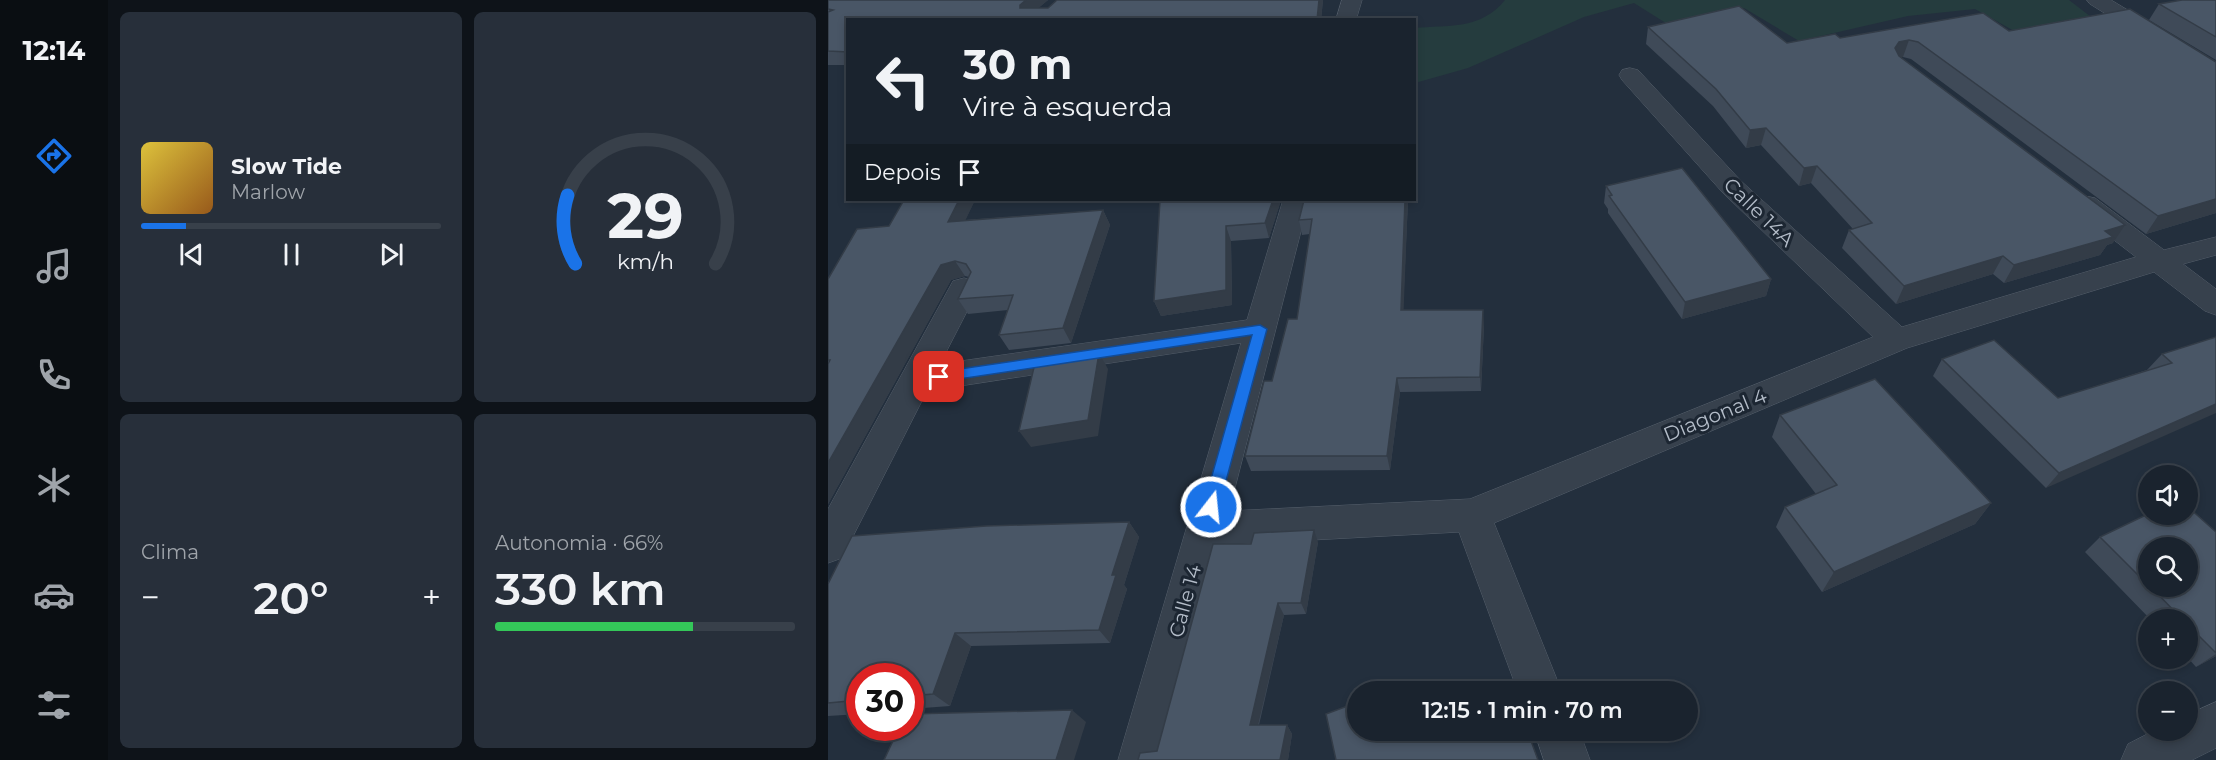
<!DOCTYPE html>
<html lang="pt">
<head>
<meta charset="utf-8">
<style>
	body { margin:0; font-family:Montserrat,sans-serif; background:#272f3a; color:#f1f3f6; height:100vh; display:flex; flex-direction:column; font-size:22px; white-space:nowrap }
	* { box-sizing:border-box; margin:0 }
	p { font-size:20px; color:#9fa4aa }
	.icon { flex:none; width:33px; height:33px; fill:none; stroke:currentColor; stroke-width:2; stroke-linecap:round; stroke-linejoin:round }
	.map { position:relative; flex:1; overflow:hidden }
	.sheet { display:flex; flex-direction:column; gap:12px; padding:12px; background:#0e1319; width:720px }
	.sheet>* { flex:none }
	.banner { position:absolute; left:18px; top:18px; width:570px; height:183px; border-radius:0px; box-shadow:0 3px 9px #0003,0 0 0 2px #38404a; background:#1a232e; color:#f1f3f6; overflow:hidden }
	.buttons { position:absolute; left:1310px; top:465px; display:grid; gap:12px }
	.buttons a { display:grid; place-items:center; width:60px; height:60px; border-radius:50%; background:#1a232e; box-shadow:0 3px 9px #0003,0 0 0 2px #38404a; font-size:30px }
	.speed { position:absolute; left:18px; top:663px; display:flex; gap:12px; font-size:30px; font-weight:700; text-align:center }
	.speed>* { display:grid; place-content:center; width:78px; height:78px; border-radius:50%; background:#1a232e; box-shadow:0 3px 9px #0003,0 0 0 2px #38404a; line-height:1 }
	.speed .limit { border:9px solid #d22; background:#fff; color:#111 }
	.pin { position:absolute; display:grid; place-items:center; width:51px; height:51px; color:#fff; margin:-26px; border-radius:12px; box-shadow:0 3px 9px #0006 }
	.me { position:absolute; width:66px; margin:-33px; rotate:16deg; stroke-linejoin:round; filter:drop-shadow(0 0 4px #0008) }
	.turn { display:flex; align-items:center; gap:21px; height:126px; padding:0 18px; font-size:27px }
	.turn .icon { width:78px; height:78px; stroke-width:2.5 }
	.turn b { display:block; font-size:42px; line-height:51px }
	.then { display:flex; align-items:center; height:57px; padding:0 18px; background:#0003; gap:12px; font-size:22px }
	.big { font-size:45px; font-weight:600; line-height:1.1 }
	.sheet .tile { flex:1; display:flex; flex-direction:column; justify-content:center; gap:9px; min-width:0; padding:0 21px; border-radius:9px; background:#272f3a }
	.sheet .dial { align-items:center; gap:0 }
	.dial svg { height:156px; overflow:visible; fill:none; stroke:#38404a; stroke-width:7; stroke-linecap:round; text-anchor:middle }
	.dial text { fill:#f1f3f6; stroke:none }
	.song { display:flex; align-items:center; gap:18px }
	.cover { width:72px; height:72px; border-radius:9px; background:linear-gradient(135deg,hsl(50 70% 55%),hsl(30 70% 35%)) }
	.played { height:6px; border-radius:3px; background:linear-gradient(90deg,#1a73e8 15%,#38404a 15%) }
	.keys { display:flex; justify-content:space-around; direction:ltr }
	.heat { display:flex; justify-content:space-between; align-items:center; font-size:33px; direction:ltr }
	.charge { height:9px; border-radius:4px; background:linear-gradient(90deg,#34c759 66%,#38404a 0) }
	.sheet .tiles { flex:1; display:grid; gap:12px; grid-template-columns:repeat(2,1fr) }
	.trip { position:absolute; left:519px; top:681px; width:351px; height:60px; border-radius:30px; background:#1a232e; box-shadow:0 3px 9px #0003,0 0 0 2px #38404a; font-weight:600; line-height:60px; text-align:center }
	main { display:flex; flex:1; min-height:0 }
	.menu { display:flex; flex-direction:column; width:108px; justify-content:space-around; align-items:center; background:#0a0e12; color:#9fa4aa }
	.menu .icon { width:42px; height:42px }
	.menu .current { color:#1a73e8 }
	.menu b { font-size:27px; color:#f1f3f6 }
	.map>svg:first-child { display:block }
	.green { fill:#253c3e }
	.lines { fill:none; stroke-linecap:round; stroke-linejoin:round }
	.minor-casing { stroke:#555f6b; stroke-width:1 }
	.minor { fill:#37414d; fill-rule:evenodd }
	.wall { fill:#3f4a58; fill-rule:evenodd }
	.shaded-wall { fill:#333c47 }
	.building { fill:#495666; stroke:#333c47; stroke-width:1.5 }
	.route { fill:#1a73e8; stroke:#114b97; stroke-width:1.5 }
	.labels { text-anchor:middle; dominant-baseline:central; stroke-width:6; stroke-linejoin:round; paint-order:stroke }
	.street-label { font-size:20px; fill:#b3bcc8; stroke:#1c2632 }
</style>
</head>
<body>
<main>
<nav class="menu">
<b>12:14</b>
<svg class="icon current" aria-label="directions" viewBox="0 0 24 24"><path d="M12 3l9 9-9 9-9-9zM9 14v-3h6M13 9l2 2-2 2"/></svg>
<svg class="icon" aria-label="music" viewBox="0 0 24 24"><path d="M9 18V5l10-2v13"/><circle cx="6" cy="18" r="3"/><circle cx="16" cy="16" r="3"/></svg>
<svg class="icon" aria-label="phone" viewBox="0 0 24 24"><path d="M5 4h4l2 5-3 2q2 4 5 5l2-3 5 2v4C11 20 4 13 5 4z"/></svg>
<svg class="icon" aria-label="climate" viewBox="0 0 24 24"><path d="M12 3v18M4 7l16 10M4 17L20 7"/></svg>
<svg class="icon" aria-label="car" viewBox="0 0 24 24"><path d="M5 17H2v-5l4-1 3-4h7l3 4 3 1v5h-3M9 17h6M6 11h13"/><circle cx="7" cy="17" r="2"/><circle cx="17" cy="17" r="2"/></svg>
<svg class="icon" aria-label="filters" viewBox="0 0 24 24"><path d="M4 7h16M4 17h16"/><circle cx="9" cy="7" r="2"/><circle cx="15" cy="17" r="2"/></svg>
</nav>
<section class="sheet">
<div class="tiles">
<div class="tile">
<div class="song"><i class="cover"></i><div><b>Slow Tide</b><p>Marlow</p></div></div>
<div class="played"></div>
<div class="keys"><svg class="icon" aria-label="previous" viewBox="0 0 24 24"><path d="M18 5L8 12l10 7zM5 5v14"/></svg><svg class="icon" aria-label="pause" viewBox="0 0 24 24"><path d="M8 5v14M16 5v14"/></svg><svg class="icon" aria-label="next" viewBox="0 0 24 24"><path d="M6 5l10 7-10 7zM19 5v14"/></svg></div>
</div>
<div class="tile dial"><svg viewBox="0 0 100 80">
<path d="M14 69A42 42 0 1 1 86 69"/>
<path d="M14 69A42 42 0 0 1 10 34" stroke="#1a73e8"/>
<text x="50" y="56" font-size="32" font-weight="700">29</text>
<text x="50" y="72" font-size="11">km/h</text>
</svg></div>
<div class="tile"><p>Clima</p>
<div class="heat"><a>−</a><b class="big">20°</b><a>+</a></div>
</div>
<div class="tile"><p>Autonomia · 66%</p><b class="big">330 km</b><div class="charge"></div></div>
</div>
</section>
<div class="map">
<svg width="1388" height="760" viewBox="0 0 1388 760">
	<rect width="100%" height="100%" fill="#232f3d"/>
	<path class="green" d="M677 0H1241L1267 20 1188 32 1147 9 1080 16 971 41 916 8 841 25 806 3 756 17 640 68 587 83 586 28C620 25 653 30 677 0Z"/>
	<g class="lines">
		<defs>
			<g id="minor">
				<path d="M514 0H534L528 20H508Z"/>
				<path d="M1259 0H1283L1388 63V80L1380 78 1262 4Z"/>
				<path d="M802 68 810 70 913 181 1074 327 1308 257 1247 210 1244 204 1247 198 1257 196 1267 198 1336 250 1388 237V255L1355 264 1388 289V315L1377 311 1326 272 1079 348 666 523 734 692H690L631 532 392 545 336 760H290L413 343 99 391 14 558 0 563V509L125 281 136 278 147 281 151 288 112 364 419 320 455 200H481L401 511 642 499 1045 337 895 193 794 80 791 75 794 70Z"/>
				<path d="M1388 702V748L1364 760H1293L1300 744 1327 730H1359V715Z"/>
				<path d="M706 730H751L762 760H716Z"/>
			</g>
		</defs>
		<use href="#minor" class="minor-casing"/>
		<use href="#minor" class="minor"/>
	</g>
	<g class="wall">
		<path d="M0 0H220L210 8H220L229 0H495L493 20H20V65H0Z"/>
		<path d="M1388 0V60L1321 20 1331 4Z"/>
		<path d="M1155 13 1388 213 1318 234 1083 59 1075 57H1072L1285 243 1279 245 1272 255 1176 283 1165 274 1068 304 1014 248 1021 230 1025 229 983 183 971 186 933 145 918 148 885 106 818 44 820 27 959 43 1012 38Z"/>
		<path d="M586 129 589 144 588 188H586Z"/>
		<path d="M778 186 943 279 938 296 854 319 780 213V209L776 203Z"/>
		<path d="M147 200 137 220 275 210 282 225 243 343 181 350 171 335 180 310 140 314 130 299 141 277 137 276 123 280 0 504V279L61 226Z"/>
		<path d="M332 200H453L441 238 403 241 404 305 333 316 326 301Z"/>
		<path d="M476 200H580L575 310 656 325 653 391 572 392 562 470 423 471 417 456 444 381 469 319 482 234 474 235 471 220Z"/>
		<path d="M1388 337 1218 488 1105 376 1114 359 1230 398 1319 370 1334 354Z"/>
		<path d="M952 415 1163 503 1147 524 994 592 948 527 957 507 988 494 944 437Z"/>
		<path d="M301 522 311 537 296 585 299 589 282 643 143 646 122 706 82 709V676H32V714L0 716V584Z"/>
		<path d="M1388 532V656L1368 667 1359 657V620H1323L1257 552 1272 537ZM1320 548 1359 586H1320Z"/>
		<path d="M490 542 478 614 456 615 431 725H459L464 734 460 760H310L329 751Z"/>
	</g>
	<g class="shaded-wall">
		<path d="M198 0H220L199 18 192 8V5Z"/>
		<path d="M491 0H495L493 20H489Z"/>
		<path d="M1081 40 1075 57 1065 59 1067 48 1071 42Z"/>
		<path d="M938 128 933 145 918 148 922 130Z"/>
		<path d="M587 129 589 144 588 188 586 174Z"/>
		<path d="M989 166 983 183 971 186 976 168Z"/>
		<path d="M1388 199V213L1318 234 1330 216Z"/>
		<path d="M131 200H147L130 236 120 222Z"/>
		<path d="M445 200H453L441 238 437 223Z"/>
		<path d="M577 200H580L575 325 573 310Z"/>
		<path d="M275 210 282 225 243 343 235 328Z"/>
		<path d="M1297 225 1285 243 1279 245 1272 255 1176 283 1186 265 1277 231Z"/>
		<path d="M398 226 403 241 404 305 333 316 326 301Z"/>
		<path d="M1175 256 1165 274 1068 304 1076 286Z"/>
		<path d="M127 261 137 276 123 280 0 504V463L113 265Z"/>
		<path d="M943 279 938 296 854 319 857 302Z"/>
		<path d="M655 310 656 325 653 391 652 377Z"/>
		<path d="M271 353 280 369 270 436 203 447 191 431Z"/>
		<path d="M569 378 572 392 562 470 559 456Z"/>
		<path d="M1388 404V413L1218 488 1231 473Z"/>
		<path d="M1163 503 1147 524 994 592 1006 572Z"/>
		<path d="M301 522 311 537 296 585 299 589 282 643 271 630 284 575Z"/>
		<path d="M486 530 490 542 478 614 473 603Z"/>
		<path d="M450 603 456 615 428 734 422 725Z"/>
		<path d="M127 633 143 646 122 706 105 694Z"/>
		<path d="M1388 654V656L1368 667Z"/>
		<path d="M244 710 258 722 246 760H228Z"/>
		<path d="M459 725 464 734 460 760H452Z"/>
	</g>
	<g class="building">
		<path d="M0 0H198L192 5V8H220L229 0H491L489 20H20V52L0 51V12L5 10 0 9Z"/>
		<path d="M1354 0H1388V37L1331 4Z"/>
		<path d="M911 6 959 43 1007 34 1012 38 1155 13 1181 31 1302 9 1388 62V199L1330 216 1090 42 1081 40 1071 42 1067 48 1071 56 1297 225 1277 231 1285 237 1186 265 1175 256 1076 286 1021 230 1044 223 989 166 976 168 938 128 922 130 888 89 820 27Z"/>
		<path d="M854 168 943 279 857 302 781 196 784 195 778 186Z"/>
		<path d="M76 200H131L120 222 275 210 235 328 171 335 185 295 130 299 143 272 138 264 127 261 113 265 0 463V364L2 360H0V279L29 229 61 226Z"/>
		<path d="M332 200H445L437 223 398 226V290L326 301Z"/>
		<path d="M476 200H577L573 310H655L652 377 569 378 559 456H417L436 381H444L460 319H469L484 219 471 220Z"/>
		<path d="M1388 337V404L1231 473 1114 359 1166 340 1230 398 1344 363 1334 354Z"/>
		<path d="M271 353 260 420 191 431 207 363Z"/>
		<path d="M1047 379 1163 503 1006 572 957 507 1009 485 952 415Z"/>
		<path d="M1359 506 1388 532V653L1359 624V620H1355L1322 586H1359V548H1320V585L1272 537 1320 514H1359Z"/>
		<path d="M301 522 284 575H288L271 630 127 633 105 694 82 696V676H32V700L0 703V584L24 536 158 526Z"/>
		<path d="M486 530 473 603H450L422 725H459L452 760H310L312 753 329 751 385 544H423L426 533Z"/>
		<path d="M578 683 580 692H557Z"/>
		<path d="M682 685 684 692H666Z"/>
		<path d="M530 702V730H699L710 760H508L498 714Z"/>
		<path d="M244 710 228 760H56L71 728H82V714Z"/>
	</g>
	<path class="route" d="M432 325 439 329 391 507 389 511 383 513 378 511 375 507 424 335 111 382 105 377 111 372Z"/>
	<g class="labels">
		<g class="street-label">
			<text transform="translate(931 212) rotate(44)">Calle 14A</text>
			<text transform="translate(887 415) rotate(-22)">Diagonal 4</text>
			<text transform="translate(357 601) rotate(-75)">Calle 14</text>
		</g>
	</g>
</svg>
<div class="buttons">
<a><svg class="icon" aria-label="sound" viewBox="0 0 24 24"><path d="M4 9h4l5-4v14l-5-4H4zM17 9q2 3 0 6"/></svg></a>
<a><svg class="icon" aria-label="search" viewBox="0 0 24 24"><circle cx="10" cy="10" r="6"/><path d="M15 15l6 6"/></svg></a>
<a>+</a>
<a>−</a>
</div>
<div class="speed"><div class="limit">30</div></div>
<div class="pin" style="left:111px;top:377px;background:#d93025"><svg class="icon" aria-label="arrive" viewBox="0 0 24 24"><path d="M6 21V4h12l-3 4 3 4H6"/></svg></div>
<svg class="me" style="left:383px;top:507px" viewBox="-20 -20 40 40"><circle r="17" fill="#1a73e8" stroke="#fff" stroke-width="3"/><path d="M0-11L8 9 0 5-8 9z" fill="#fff"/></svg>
<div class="trip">12:15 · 1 min · 70 m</div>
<div class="banner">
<div class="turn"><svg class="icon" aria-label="left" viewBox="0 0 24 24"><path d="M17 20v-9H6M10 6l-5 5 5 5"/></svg><div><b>30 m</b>Vire à esquerda</div></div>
<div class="then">Depois<svg class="icon" aria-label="arrive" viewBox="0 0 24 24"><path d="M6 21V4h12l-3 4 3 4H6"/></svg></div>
</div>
</div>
</main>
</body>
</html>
